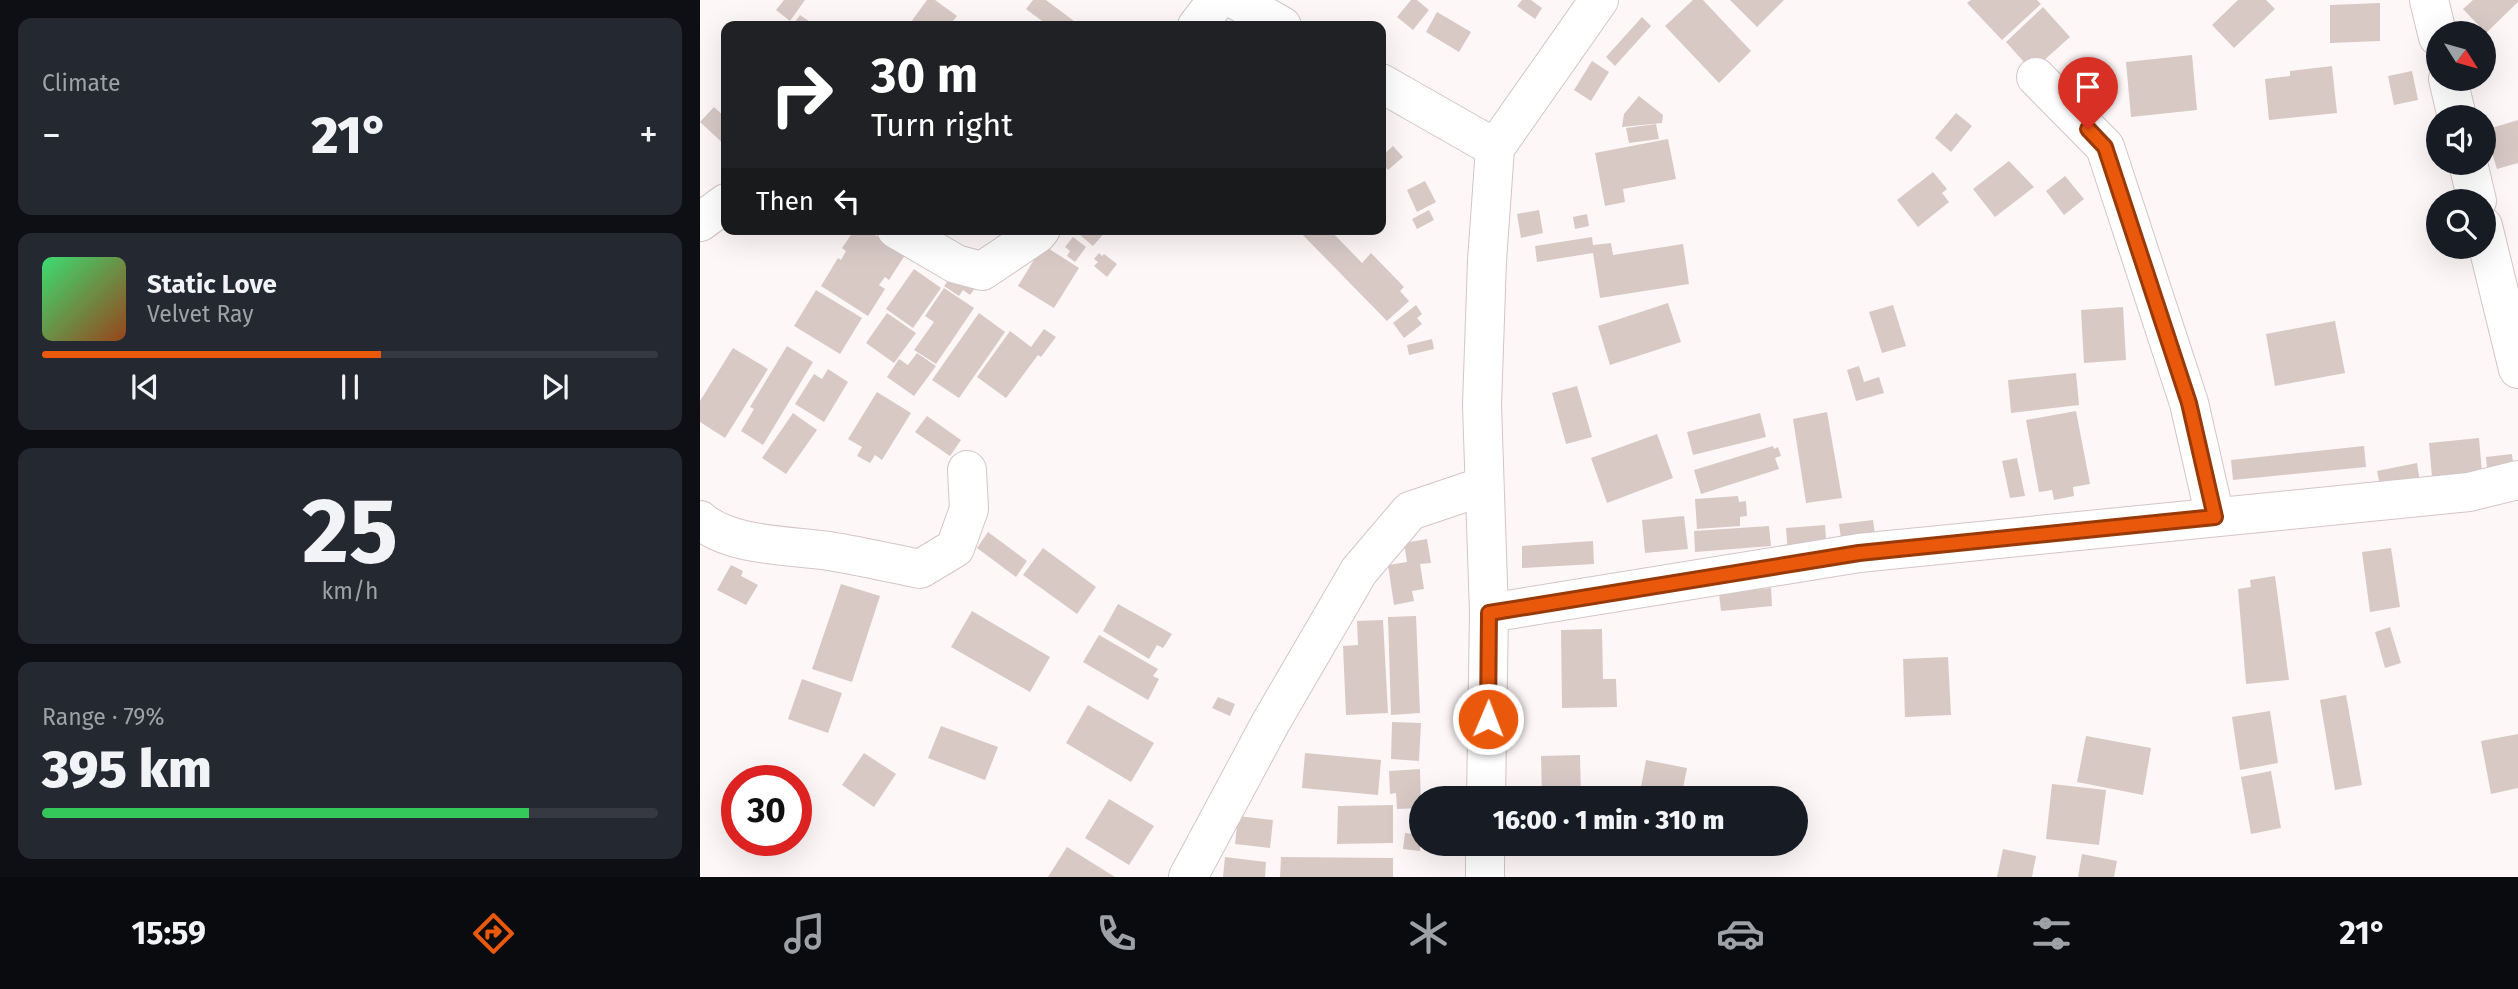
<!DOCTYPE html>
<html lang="en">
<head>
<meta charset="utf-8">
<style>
	body { margin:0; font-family:"Fira Sans",sans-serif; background:#242831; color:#f1f3f6; height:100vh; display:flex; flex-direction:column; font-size:26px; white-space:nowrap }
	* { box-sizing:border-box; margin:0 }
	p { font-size:23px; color:#9ea1a6 }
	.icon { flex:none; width:38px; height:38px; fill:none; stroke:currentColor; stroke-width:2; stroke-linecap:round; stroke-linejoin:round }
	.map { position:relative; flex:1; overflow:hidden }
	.sheet { display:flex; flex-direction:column; gap:18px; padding:18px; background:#0d0f14; width:700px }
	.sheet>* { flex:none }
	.hud { position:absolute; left:21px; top:21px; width:665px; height:214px; border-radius:14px; box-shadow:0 7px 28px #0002; background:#202124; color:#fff; overflow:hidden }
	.needle { width:46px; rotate:127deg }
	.buttons { position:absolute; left:1726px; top:21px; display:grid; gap:14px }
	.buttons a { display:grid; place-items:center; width:70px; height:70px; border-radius:50%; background:#171b24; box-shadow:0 7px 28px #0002; font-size:35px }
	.speed { position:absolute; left:21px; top:765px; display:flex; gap:14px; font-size:35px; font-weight:700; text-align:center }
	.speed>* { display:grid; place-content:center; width:91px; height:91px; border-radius:50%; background:#171b24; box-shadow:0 7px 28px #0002; line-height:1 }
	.speed .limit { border:10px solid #d22; background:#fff; color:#111 }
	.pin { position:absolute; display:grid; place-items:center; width:60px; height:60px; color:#fff; margin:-72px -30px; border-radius:50% 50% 50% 0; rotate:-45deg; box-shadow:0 0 7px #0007 }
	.pin .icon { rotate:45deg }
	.me { position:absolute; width:77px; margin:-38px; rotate:1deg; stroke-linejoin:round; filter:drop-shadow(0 0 5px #0008) }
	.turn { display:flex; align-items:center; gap:24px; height:147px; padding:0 35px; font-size:32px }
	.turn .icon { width:91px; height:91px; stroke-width:2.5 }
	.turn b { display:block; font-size:49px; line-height:60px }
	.then { display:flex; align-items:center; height:66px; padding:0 35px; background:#0003; gap:14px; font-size:26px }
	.big { font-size:52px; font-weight:800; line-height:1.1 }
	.sheet .tile { flex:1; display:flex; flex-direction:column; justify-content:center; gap:10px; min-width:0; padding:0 24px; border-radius:14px; background:#242831 }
	.sheet .dial { align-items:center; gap:0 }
	.dial b { font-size:91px; line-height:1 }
	.song { display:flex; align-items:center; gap:21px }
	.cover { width:84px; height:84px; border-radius:10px; background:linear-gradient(135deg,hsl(140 70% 55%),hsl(20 70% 35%)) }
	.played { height:7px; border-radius:4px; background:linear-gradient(90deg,#ea580c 55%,#363941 55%) }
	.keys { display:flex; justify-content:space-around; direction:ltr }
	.heat { display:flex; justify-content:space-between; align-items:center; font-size:38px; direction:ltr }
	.charge { height:10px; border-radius:5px; background:linear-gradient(90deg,#34c759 79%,#363941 0) }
	.trip { position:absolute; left:709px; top:786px; width:399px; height:70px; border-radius:35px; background:#171b24; box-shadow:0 7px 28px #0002; font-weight:800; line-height:70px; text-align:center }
	.tab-bar { display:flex; height:112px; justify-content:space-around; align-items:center; background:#090b0e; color:#9ea1a6 }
	.tab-bar .icon { width:49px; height:49px }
	.tab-bar .current { color:#ea580c }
	.tab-bar b { font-size:32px; color:#f1f3f6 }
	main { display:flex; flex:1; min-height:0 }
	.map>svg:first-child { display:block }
	.building { fill:#d8c9c5 }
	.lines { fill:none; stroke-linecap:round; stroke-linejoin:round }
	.minor-casing { stroke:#d4c4c6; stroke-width:40 }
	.minor { stroke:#fff; stroke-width:38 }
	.route-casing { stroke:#983908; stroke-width:18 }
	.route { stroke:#ea580c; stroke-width:12 }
</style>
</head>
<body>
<main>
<section class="sheet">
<div class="tile"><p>Climate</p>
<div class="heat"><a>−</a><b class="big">21°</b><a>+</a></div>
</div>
<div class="tile">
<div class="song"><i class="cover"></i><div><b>Static Love</b><p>Velvet Ray</p></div></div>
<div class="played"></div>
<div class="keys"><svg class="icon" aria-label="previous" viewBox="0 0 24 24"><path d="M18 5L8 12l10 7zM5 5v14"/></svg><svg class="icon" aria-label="pause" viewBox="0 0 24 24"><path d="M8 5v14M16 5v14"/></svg><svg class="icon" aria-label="next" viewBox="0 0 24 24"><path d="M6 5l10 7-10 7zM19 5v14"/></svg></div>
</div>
<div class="tile dial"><b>25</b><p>km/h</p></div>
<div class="tile"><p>Range · 79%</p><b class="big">395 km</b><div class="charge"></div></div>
</section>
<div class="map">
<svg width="1818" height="877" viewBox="0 0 1818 877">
	<rect width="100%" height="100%" fill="#fef7f8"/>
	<g class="building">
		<path d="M84 0H105L90 21 76 10Z"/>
		<path d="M227 0H235L257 16 249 26H208Z"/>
		<path d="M333 0H346L374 21 370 26H338L342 21 326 9Z"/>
		<path d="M711 0H717L729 10 713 30 697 17Z"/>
		<path d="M822 0H831L842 8 835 19 817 6Z"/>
		<path d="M993 0H1003L1051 51 1019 83 965 26Z"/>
		<path d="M1030 0H1084L1057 27Z"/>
		<path d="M1271 0H1337L1341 4 1302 40 1267 3Z"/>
		<path d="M1538 0H1566L1575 9 1534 48 1512 25Z"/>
		<path d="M1773 0H1818V2L1786 33 1763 9Z"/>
		<path d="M1680 3V41L1630 43V5Z"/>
		<path d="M1343 7 1370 37 1332 71 1306 42Z"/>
		<path d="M737 12 771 32 759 52 726 32Z"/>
		<path d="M100 15 116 26H92Z"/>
		<path d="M942 17 951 26 915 66 906 57Z"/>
		<path d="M1492 55 1497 110 1431 117 1426 62Z"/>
		<path d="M892 61 909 72 891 101 874 90Z"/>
		<path d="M1632 66 1637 113 1569 120 1565 79 1590 76V71Z"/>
		<path d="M1712 71 1718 100 1694 105 1688 76Z"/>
		<path d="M939 96 963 115 962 123 922 127 924 114Z"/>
		<path d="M14 107 26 118V146L0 122Z"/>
		<path d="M1256 113 1272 126 1251 152 1235 138Z"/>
		<path d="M1818 120V163L1797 169 1785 130Z"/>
		<path d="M956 124 959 139 929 143 926 128Z"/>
		<path d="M968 139 976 179 923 189 925 202 905 206 895 153Z"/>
		<path d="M693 146 703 157 688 170 681 162V157Z"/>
		<path d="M1309 161 1334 187 1295 217 1273 189Z"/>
		<path d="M1233 172 1247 189 1242 193 1249 202 1218 227 1197 200Z"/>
		<path d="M1365 176 1384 199 1364 215 1346 191Z"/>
		<path d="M725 181 736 202 717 212 707 190Z"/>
		<path d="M729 210 734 220 717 229 712 219Z"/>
		<path d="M839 210 843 233 821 238 817 214Z"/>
		<path d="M887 214 889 226 875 229 873 217Z"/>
		<path d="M155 229H166L205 255 189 280 185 277 179 285 185 289 168 316 121 286 138 258 141 260 146 251 142 248Z"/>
		<path d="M373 229H408L393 246Z"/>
		<path d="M597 229H629L662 263 671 253 704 287 700 291 709 301 687 321Z"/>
		<path d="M373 237 386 247 375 262 367 256 370 251 365 247Z"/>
		<path d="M892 237 893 245 911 243 913 255 983 244 989 284 900 298 893 253 837 262 835 246Z"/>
		<path d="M343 245 379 268 354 308 318 286Z"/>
		<path d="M399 253 402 256 404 254 417 264 407 277 394 266 398 262 394 259Z"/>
		<path d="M214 269 241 288 213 328 186 309Z"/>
		<path d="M254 273 280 281 270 295 263 290 259 296 244 286Z"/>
		<path d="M244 288 274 308 236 364 214 350 234 322 225 316Z"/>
		<path d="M116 290 162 318 140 354 94 326Z"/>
		<path d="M968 303 981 342 910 365 898 326Z"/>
		<path d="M716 305 722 314 717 318 722 324 704 338 693 323Z"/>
		<path d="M1193 305 1206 346 1182 353 1169 312Z"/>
		<path d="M1423 307 1426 360 1384 363 1381 310Z"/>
		<path d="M187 313 216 333 194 363 166 343Z"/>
		<path d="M279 313 305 332 259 398 232 380Z"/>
		<path d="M1635 321 1645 373 1575 386 1566 334Z"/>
		<path d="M344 329 356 337 341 357 338 355 306 398 277 377 310 331 331 347Z"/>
		<path d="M732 339 734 349 709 355 707 345Z"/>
		<path d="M87 346 113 362 63 445 41 431 54 409 50 407Z"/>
		<path d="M33 348 68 369 25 438 0 422V401Z"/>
		<path d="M217 353 236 366 214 396 187 377 199 359 208 365Z"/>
		<path d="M1159 366 1164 382 1179 377 1184 393 1156 401 1147 370Z"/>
		<path d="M128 369 148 382 124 422 95 404 114 374 122 379Z"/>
		<path d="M1376 373 1379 405 1311 413 1308 380Z"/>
		<path d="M877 386 892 437 866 444 852 393Z"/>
		<path d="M177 392 211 413 182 460 175 455 170 463 157 456 162 447 148 439Z"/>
		<path d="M1376 411 1390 484 1373 487 1374 496 1354 500 1352 490 1339 492 1326 420Z"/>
		<path d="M1127 412 1142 498 1106 503 1093 419Z"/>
		<path d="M93 413 117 430 86 474 62 458Z"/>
		<path d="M1060 413 1066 437 993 455 987 432Z"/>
		<path d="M227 416 261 440 250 456 215 432Z"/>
		<path d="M957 434 973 478 907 503 891 458Z"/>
		<path d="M1779 438 1782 472 1732 477 1729 443Z"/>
		<path d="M1073 446 1074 449 1078 447 1081 456 1075 458 1079 469 1001 494 994 470Z"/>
		<path d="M1664 446 1666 467 1533 480 1531 460Z"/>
		<path d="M1812 454 1814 472 1788 475 1786 457Z"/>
		<path d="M1317 458 1325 496 1310 498 1302 461Z"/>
		<path d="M1717 463 1720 482 1681 490 1677 471Z"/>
		<path d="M1038 496 1039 502 1046 501 1047 516 1040 517V526L997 529 995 499Z"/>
		<path d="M984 516 988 549 945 553 942 520Z"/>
		<path d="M1173 520 1176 542 1142 546 1139 524Z"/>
		<path d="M1125 525 1127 551 1088 554 1086 528Z"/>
		<path d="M1069 526 1071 546 995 552 994 531Z"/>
		<path d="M288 532 327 561 316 577 277 548Z"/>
		<path d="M727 539 731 563 720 564 724 589 712 591 714 601 694 605 688 565 707 562 704 543Z"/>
		<path d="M893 541 894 564 822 568V546Z"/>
		<path d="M343 548 396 587 377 614 323 575Z"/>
		<path d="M1691 548 1700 607 1670 612 1662 552Z"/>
		<path d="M31 565 43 571 41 576 58 585 46 605 17 590Z"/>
		<path d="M1575 576 1589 680 1546 684 1538 589 1551 587 1550 580Z"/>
		<path d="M141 584 180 596 152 682 112 669Z"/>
		<path d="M1071 588 1072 606 1021 611 1019 594Z"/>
		<path d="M418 604 472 634 463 648 457 645 449 659 403 631Z"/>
		<path d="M272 611 350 657 330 692 251 647Z"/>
		<path d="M716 616 720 713 691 715 688 617Z"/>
		<path d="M683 620 688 713 646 715 643 646 658 645 657 621Z"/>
		<path d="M1690 627 1701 663 1685 668 1675 632Z"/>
		<path d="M902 629 903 679H916L917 707 862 708 861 630Z"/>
		<path d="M399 635 458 669 453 676 459 679 448 700 383 662Z"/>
		<path d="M1248 657 1251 715 1205 717 1203 659Z"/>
		<path d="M102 679 142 693 128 733 88 719Z"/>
		<path d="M1646 695 1662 785 1635 790 1620 700Z"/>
		<path d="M518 697 535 704 530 716 512 708Z"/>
		<path d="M388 705 454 743 431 782 366 743Z"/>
		<path d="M1570 711 1578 763 1540 770 1532 717Z"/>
		<path d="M692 722 721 723 719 761 691 759Z"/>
		<path d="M241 726 298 747 285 780 228 758Z"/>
		<path d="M1818 734V788L1791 794 1781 741Z"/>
		<path d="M1386 736 1451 748 1443 795 1377 782Z"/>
		<path d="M164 753 196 774 174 807 142 785Z"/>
		<path d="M605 753 681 760 678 795 602 788Z"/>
		<path d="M880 755 881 798H842L841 756Z"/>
		<path d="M946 760 987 768 981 798H939Z"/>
		<path d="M720 769 721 808 697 809 696 793 690 794 689 771Z"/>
		<path d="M1571 771 1581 828 1551 834 1541 777Z"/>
		<path d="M1352 784 1406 790 1399 845 1346 839Z"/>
		<path d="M409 799 454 826 429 865 385 838Z"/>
		<path d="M693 805V843L637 844 638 806Z"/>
		<path d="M538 816 573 820 570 848 535 844Z"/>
		<path d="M705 833 721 835 720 851 703 849Z"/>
		<path d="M931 844H973L971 854 930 846Z"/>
		<path d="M367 847 415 877H348Z"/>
		<path d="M1303 849 1336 856 1332 877H1297Z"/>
		<path d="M1382 854 1417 861 1414 877H1378Z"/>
		<path d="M525 857 566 862 565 877H523Z"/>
		<path d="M581 857 693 858V877H580Z"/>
	</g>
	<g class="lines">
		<defs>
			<g id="minor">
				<path d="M536 0 582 26"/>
				<path d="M1729 0 1738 37"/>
				<path d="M497 26 517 0"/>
				<path d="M1336 77 1405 147 1489 403 1515 517"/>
				<path d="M1748 79 1757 117"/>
				<path d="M681 83 795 148"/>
				<path d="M1768 163 1777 201"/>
				<path d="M0 222 26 203"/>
				<path d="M1783 226 1818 369"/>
				<path d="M196 229 256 264 282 271 337 234 341 229"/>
				<path d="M0 520C31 547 90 545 129 551 160 556 190 563 220 569L255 548 269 509 267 470"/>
				<path d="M789 613 1159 553 1769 492 1818 480"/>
				<path d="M786 798 789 613 782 405 787 261 795 148 899 0"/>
				<path d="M488 877 571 722 659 571 710 511 784 486"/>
				<path d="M785 877V844"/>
			</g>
		</defs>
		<use href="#minor" class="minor-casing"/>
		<use href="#minor" class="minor"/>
	</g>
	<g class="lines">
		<defs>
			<path id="route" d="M788 719 789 613 1159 553 1515 517 1489 403 1405 147 1388 129"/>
		</defs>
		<use href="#route" class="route-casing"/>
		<use href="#route" class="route"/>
	</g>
</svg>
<div class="buttons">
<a><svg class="needle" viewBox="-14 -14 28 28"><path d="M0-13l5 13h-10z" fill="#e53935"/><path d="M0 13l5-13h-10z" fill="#9ea1a6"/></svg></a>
<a><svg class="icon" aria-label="sound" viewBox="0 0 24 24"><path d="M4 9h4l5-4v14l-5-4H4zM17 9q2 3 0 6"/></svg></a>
<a><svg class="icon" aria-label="search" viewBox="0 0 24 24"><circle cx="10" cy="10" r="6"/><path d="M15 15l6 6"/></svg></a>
</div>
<div class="speed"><div class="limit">30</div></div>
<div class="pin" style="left:1388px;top:129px;background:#d93025"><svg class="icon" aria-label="arrive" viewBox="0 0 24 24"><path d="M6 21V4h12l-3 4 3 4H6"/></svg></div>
<svg class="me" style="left:788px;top:719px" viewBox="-20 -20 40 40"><circle r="17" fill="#ea580c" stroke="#fff" stroke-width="3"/><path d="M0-11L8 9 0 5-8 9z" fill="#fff"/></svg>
<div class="trip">16:00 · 1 min · 310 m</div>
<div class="hud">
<div class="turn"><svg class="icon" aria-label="right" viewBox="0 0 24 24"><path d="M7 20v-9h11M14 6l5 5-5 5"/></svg><div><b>30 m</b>Turn right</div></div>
<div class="then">Then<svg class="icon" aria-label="left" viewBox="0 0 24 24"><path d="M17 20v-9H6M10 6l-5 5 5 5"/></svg></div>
</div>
</div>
</main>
<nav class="tab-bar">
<b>15:59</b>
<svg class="icon current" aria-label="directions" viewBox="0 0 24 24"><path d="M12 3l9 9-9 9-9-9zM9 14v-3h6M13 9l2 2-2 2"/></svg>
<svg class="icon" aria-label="music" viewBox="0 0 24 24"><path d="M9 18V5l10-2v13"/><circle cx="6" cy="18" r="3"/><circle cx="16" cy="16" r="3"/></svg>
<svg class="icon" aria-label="phone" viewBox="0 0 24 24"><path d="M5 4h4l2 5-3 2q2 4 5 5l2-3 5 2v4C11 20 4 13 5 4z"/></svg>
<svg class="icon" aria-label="climate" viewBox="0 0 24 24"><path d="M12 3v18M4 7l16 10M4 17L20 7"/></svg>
<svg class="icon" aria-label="car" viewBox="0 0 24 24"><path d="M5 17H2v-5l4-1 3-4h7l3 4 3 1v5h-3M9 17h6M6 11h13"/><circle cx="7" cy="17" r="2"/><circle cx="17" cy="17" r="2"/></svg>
<svg class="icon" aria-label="filters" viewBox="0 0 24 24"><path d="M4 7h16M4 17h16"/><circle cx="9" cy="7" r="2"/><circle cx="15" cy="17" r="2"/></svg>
<b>21°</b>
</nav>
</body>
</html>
